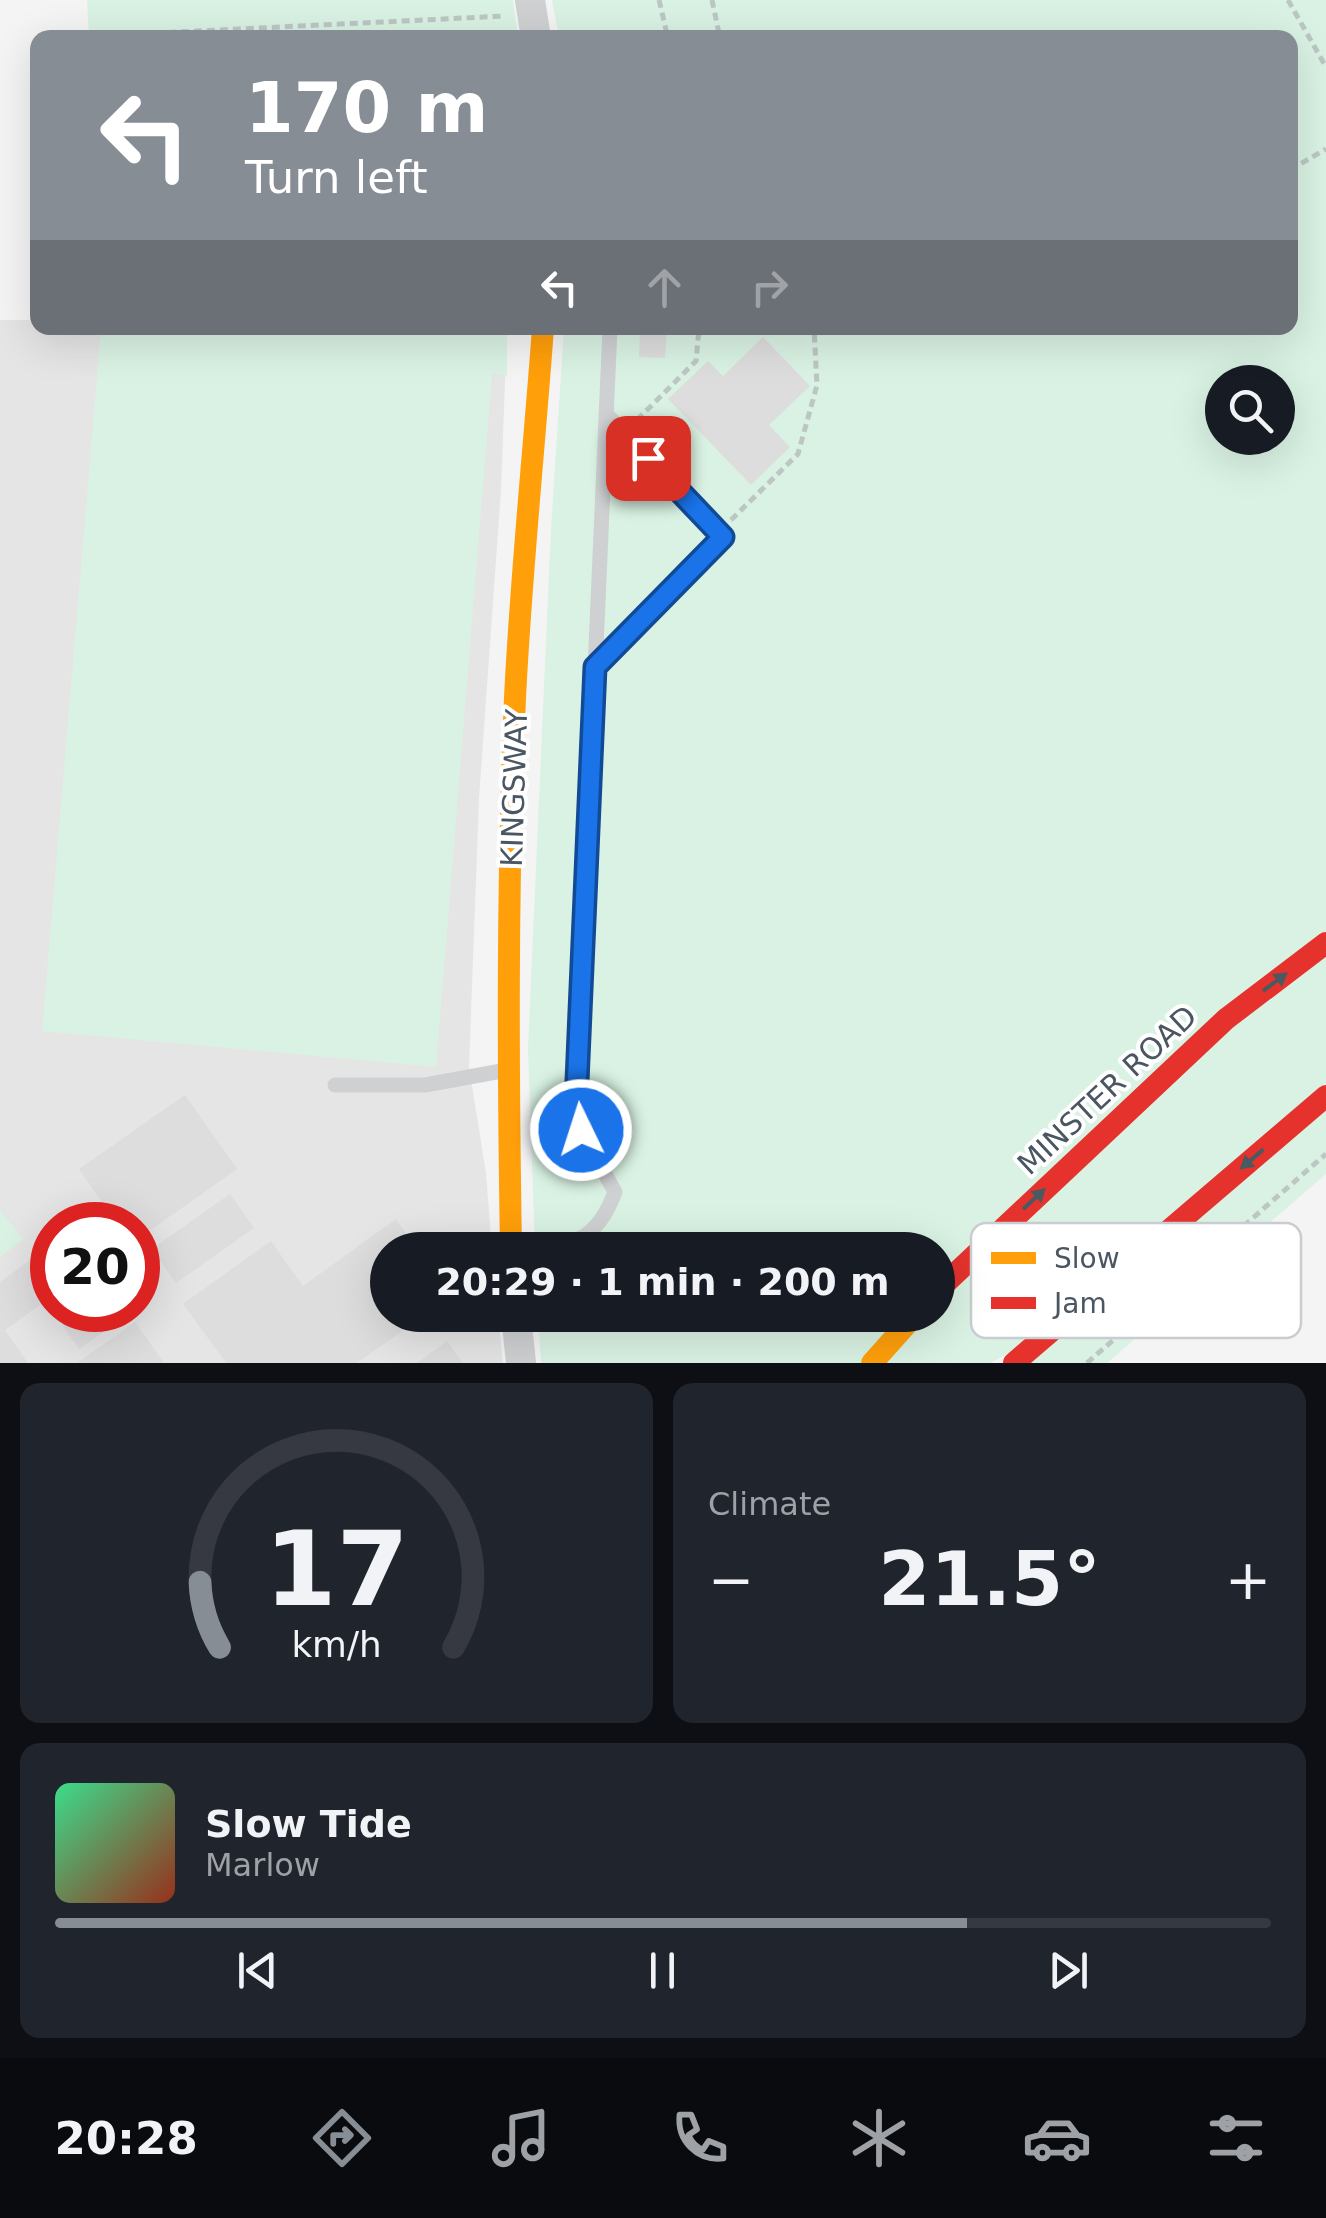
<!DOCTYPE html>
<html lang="en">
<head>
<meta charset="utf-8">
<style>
	body { margin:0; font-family:"DejaVu Sans",sans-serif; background:#20242c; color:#f1f3f6; height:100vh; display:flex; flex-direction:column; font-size:38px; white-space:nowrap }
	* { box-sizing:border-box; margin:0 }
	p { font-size:32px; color:#9ea1a6 }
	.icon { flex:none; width:55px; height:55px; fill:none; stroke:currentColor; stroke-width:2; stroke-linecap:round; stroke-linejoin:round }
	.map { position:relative; height:1363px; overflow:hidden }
	.sheet { display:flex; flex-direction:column; gap:20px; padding:20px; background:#0d0f14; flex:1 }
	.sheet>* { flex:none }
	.hud { position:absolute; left:30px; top:30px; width:1268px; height:305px; border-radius:20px; box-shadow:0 10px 40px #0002; background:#868d94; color:#fff; overflow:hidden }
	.tools { position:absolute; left:1205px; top:365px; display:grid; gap:20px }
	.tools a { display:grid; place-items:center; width:90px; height:90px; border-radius:50%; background:#171b24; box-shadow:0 10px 40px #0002; font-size:50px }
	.speed { position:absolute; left:30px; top:1202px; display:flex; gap:20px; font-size:50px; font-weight:700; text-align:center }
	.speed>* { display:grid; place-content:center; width:130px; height:130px; border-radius:50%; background:#171b24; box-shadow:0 10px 40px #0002; line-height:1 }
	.speed .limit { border:15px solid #d22; background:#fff; color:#111 }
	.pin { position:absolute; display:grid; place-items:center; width:85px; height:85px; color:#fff; margin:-42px; border-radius:20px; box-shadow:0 5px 15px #0006 }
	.me { position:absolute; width:110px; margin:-55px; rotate:356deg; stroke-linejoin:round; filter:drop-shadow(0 0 8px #0008) }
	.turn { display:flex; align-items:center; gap:35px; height:210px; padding:0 50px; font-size:45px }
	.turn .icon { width:130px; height:130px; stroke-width:2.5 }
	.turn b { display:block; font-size:70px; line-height:85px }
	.lanes { display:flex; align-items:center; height:95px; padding:0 50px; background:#0003; justify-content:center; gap:50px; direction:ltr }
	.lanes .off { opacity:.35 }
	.big { font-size:75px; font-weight:800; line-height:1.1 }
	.sheet .card { flex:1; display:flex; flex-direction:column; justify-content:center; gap:15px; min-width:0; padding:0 35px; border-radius:20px; background:#20242c }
	.sheet .dial { align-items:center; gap:0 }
	.dial svg { height:260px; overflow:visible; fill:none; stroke:#363941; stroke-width:7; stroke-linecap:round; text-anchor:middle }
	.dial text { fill:#f1f3f6; stroke:none }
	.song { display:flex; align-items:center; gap:30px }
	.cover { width:120px; height:120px; border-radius:15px; background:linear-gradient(135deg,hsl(150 70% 55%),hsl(10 70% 35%)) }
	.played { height:10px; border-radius:5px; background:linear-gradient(90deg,#868d94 75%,#363941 75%) }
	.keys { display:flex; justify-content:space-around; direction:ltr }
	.heat { display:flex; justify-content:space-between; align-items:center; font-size:55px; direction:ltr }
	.sheet .tiles { flex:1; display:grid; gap:20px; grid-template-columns:1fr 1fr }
	.card:last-child { grid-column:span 2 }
	.trip { position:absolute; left:370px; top:1232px; width:585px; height:100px; border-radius:50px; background:#171b24; box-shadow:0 10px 40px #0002; font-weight:800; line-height:100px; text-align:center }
	.dock { display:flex; height:160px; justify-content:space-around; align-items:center; background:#090b0e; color:#9ea1a6 }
	.dock .icon { width:70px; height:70px }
	.dock .selected { color:#868d94 }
	.dock b { font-size:45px; color:#f1f3f6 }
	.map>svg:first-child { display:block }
	.education { fill:#e6e5e6; fill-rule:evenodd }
	.green { fill:#d9f2e3; fill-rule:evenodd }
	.building { fill:#ddddde }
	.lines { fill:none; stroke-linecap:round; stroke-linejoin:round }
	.path { stroke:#bcc7c4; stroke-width:5; stroke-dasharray:8 5; stroke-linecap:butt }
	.lane { stroke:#ced0d2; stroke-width:15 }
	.street { stroke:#ced0d2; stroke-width:30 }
	.slow { stroke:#ff9f0a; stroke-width:22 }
	.jam { stroke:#e5322d; stroke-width:22 }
	.oneway { fill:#495b60 }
	.route-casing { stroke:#114b97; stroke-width:25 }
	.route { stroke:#1a73e8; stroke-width:18 }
	.labels { text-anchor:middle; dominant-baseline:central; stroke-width:8; stroke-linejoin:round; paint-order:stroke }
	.street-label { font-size:30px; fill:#4a5661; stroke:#fff }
	.key { fill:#fff; stroke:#c9ccd0; stroke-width:2.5 }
	.key-label { font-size:28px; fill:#4a5661 }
</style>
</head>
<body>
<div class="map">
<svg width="1326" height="1363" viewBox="0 0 1326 1363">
	<rect width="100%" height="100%" fill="#f4f4f4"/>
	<path class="education" d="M0 320H37L38 328H507L501 490 479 798 469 1067 486 1173 492 1250H388V1315H498L503 1363H0ZM52 1225H138V1310H52Z"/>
	<g class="green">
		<path d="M87 0H513L518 37H89Z"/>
		<path d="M552 0H1326V1174L1107 1363H1014L1044 1335 990 1363H541L538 1315H938V1250H535L528 1048 551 529 564 328H1290V38L559 37ZM1222 382H1278V438H1222Z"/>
		<path d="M101 328H507V376L492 374 436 1067 42 1031Z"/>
		<path d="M0 1210 23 1239 0 1257Z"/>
	</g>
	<g class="building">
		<path d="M640 328H667L665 358 639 357Z"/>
		<path d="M763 337 810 386 769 425 790 447 751 485 668 399 708 361 723 376Z"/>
		<path d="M185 1095 237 1169 138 1239V1225H118L79 1169Z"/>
		<path d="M230 1194 254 1228 176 1283 152 1249Z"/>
		<path d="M396 1219 418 1250H388V1315H425L357 1363H226L183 1304 271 1241 303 1286Z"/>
		<path d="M52 1244V1296L5 1330 28 1363H0V1282Z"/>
		<path d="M67 1310H126L129 1314 79 1349 57 1317Z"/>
		<path d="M135 1322 164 1363H77Z"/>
		<path d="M447 1341 463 1363H417Z"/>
	</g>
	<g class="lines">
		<g class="path">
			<path d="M659 0 668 38"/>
			<path d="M712 0 720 38"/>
			<path d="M1288 0 1326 67"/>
			<path d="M116 35 505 16"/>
			<path d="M1290 170 1326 149"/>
			<path d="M699 333 726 328"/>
			<path d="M637 420 696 361 699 328"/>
			<path d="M731 520 798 454 817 385 814 328"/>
			<path d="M1087 1363 1326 1154"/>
		</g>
		<g class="lane">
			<path d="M595 667 723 537 606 414"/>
			<path d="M335 1085H425L507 1070"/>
			<path d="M517 1250C569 1245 595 1246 615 1192L581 1130 576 1104 610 328"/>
		</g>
		<g class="street">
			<path d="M530 0 536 38"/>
			<path d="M516 1315 521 1363"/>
		</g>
		<g class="slow">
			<path d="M511 1250C508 1066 507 882 515 698 521 574 534 451 543 328"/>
			<path d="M872 1363 915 1315"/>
		</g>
		<g class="jam">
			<path d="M938 1290 1226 1019 1326 943"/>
			<path d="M1014 1363 1326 1096"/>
		</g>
	</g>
	<defs><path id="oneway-solid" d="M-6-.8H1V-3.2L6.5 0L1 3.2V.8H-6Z" transform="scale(2.5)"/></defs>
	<g class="oneway">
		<use href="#oneway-solid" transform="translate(1275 982) rotate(-37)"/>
		<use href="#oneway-solid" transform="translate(1252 1159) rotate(140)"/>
		<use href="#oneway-solid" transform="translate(1034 1199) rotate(-43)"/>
	</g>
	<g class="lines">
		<defs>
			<path id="route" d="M581 1130 576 1104 595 667 723 537 648 458"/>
		</defs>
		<use href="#route" class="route-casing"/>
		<use href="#route" class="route"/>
	</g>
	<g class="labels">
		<g class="street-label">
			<text transform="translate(514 788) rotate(-88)">KINGSWAY</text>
			<text transform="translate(1107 1090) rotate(-43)">MINSTER ROAD</text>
		</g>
	</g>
	<rect x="971" y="1223" width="330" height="115" rx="15" class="key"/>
	<rect x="991" y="1252" width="45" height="12" fill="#ff9f0a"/>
	<rect x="991" y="1297" width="45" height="12" fill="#e5322d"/>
	<g class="key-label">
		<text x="1054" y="1268">Slow</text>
		<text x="1054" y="1313">Jam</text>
	</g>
</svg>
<div class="tools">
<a><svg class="icon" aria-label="search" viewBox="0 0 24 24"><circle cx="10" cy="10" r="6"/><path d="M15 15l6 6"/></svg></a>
</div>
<div class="speed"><div class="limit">20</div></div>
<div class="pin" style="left:648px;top:458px;background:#d93025"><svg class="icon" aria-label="arrive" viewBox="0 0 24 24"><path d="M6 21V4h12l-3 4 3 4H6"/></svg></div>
<svg class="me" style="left:581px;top:1130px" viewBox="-20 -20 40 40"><circle r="17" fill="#1a73e8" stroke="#fff" stroke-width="3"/><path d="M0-11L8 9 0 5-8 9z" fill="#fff"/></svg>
<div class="trip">20:29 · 1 min · 200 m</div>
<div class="hud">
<div class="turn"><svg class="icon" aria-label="left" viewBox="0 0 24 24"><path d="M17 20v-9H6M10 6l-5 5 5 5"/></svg><div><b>170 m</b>Turn left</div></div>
<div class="lanes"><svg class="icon" aria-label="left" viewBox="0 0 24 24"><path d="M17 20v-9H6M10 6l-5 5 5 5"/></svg><svg class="icon off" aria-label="ahead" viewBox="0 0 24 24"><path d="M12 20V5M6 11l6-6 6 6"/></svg><svg class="icon off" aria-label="right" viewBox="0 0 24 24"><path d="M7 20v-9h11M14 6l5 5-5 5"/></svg></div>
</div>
</div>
<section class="sheet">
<div class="tiles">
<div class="card dial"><svg viewBox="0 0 100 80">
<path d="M14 69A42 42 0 1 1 86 69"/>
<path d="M14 69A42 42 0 0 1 8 49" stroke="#868d94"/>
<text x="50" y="56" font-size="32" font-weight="700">17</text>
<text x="50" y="72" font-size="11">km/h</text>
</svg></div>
<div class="card"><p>Climate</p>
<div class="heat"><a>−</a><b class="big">21.5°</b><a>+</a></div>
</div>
<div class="card">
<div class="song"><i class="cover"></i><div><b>Slow Tide</b><p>Marlow</p></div></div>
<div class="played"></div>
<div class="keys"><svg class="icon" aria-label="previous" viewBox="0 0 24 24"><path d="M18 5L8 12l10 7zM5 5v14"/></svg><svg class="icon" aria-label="pause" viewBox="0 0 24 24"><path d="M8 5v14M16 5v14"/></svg><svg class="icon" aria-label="next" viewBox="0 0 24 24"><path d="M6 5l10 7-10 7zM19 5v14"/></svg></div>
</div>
</div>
</section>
<nav class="dock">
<b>20:28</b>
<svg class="icon selected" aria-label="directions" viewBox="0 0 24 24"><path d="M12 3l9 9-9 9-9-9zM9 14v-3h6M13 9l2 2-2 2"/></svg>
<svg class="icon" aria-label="music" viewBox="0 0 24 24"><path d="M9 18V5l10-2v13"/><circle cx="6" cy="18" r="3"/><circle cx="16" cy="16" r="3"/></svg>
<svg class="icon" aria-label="phone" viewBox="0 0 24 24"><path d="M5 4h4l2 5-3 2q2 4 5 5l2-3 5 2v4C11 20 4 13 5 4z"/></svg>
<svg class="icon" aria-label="climate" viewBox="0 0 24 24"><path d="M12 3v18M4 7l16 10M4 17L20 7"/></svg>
<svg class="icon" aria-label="car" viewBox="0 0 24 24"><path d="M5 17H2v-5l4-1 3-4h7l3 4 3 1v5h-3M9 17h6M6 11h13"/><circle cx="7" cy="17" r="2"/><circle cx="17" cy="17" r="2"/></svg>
<svg class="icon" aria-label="filters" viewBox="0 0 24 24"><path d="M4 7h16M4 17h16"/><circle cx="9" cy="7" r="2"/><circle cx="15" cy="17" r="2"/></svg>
</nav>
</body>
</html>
